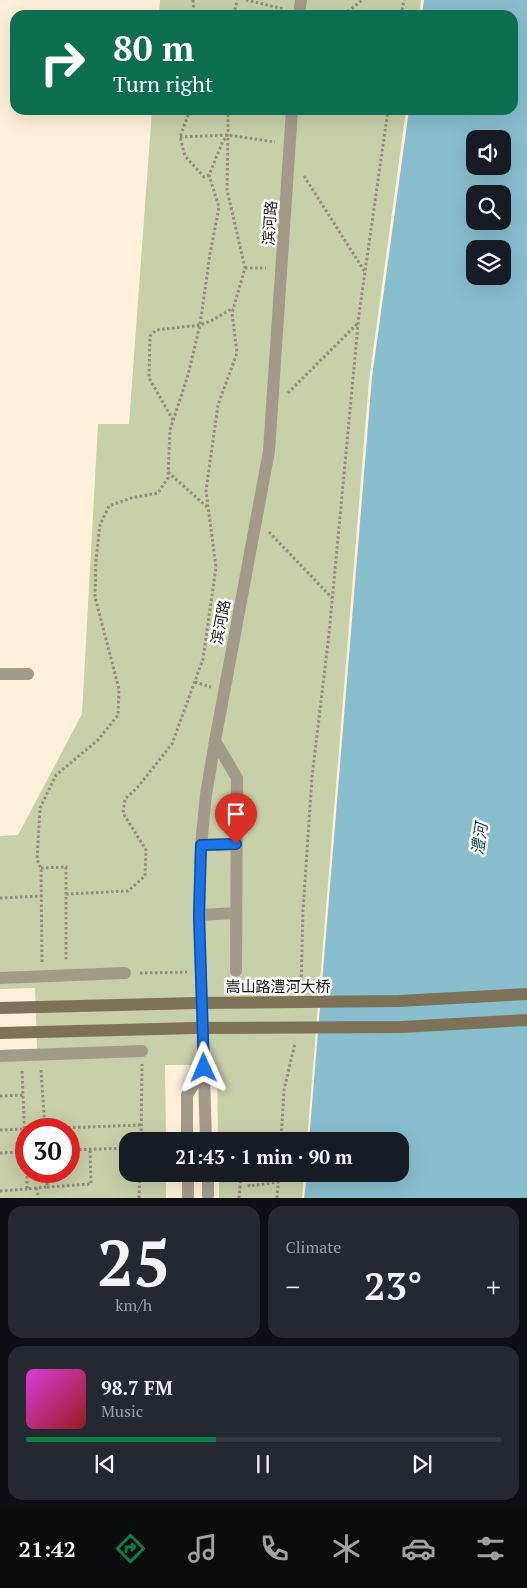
<!DOCTYPE html>
<html lang="en">
<head>
<meta charset="utf-8">
<style>
	body { margin:0; font-family:"PT Serif","Noto Sans SC",serif; background:#242831; color:#f1f3f6; height:100vh; display:flex; flex-direction:column; font-size:19px; white-space:nowrap }
	* { box-sizing:border-box; margin:0 }
	p { font-size:16px; color:#9ea1a6 }
	.icon { flex:none; width:28px; height:28px; fill:none; stroke:currentColor; stroke-width:2; stroke-linecap:round; stroke-linejoin:round }
	.map { position:relative; height:1198px; overflow:hidden }
	.details { display:flex; flex-direction:column; gap:8px; padding:8px; background:#0d0f14; flex:1 }
	.details>* { flex:none }
	.banner { position:absolute; left:10px; top:10px; width:508px; height:105px; border-radius:15px; box-shadow:0 5px 20px #0002; background:#0b6e4f; color:#fff; overflow:hidden }
	.fabs { position:absolute; left:466px; top:130px; display:grid; gap:10px }
	.fabs a { display:grid; place-items:center; width:45px; height:45px; border-radius:10px; background:#171b24; box-shadow:0 5px 20px #0002; font-size:25px }
	.speed { position:absolute; left:15px; top:1118px; display:flex; gap:10px; font-size:25px; font-weight:700; text-align:center }
	.speed>* { display:grid; place-content:center; width:65px; height:65px; border-radius:50%; background:#171b24; box-shadow:0 5px 20px #0002; line-height:1 }
	.speed .limit { border:8px solid #d22; background:#fff; color:#111 }
	.pin { position:absolute; display:grid; place-items:center; width:42px; height:42px; color:#fff; margin:-51px -21px; border-radius:50% 50% 50% 0; rotate:-45deg; box-shadow:0 0 5px #0007 }
	.pin .icon { rotate:45deg }
	.me { position:absolute; width:55px; margin:-28px; rotate:359deg; stroke-linejoin:round; filter:drop-shadow(0 0 4px #0008) }
	.turn { display:flex; align-items:center; gap:18px; height:105px; padding:0 20px; font-size:22px }
	.turn .icon { width:65px; height:65px; stroke-width:2.5 }
	.turn b { display:block; font-size:35px; line-height:42px }
	.big { font-size:38px; font-weight:700; line-height:1.1 }
	.details .widget { flex:1; display:flex; flex-direction:column; justify-content:center; gap:8px; min-width:0; padding:0 18px; border-radius:15px; background:#242831 }
	.details .dial { align-items:center; gap:0 }
	.dial b { font-size:65px; line-height:1 }
	.song { display:flex; align-items:center; gap:15px }
	.cover { width:60px; height:60px; border-radius:8px; background:linear-gradient(135deg,hsl(300 70% 55%),hsl(0 70% 35%)) }
	.played { height:5px; border-radius:2px; background:linear-gradient(90deg,#0b8043 40%,#363941 40%) }
	.keys { display:flex; justify-content:space-around; direction:ltr }
	.heat { display:flex; justify-content:space-between; align-items:center; font-size:28px; direction:ltr }
	.details .tiles { flex:1; display:grid; gap:8px; grid-template-columns:1fr 1fr }
	.widget:last-child { grid-column:span 2 }
	.trip { position:absolute; left:119px; top:1132px; width:290px; height:50px; border-radius:15px; background:#171b24; box-shadow:0 5px 20px #0002; font-weight:700; line-height:50px; text-align:center }
	.tab-bar { display:flex; height:80px; justify-content:space-around; align-items:center; background:#090b0e; color:#9ea1a6 }
	.tab-bar .icon { width:35px; height:35px }
	.tab-bar .active { color:#0b8043 }
	.tab-bar b { font-size:22px; color:#f1f3f6 }
	.map>svg:first-child { display:block }
	.green { fill:#c7d0a9; fill-rule:evenodd }
	.water { fill:#89bece; fill-rule:evenodd }
	.lines { fill:none; stroke-linecap:round; stroke-linejoin:round }
	.path { stroke:#958b7b; stroke-width:3; stroke-dasharray:2.5 2.5; stroke-linecap:butt }
	.minor { stroke:#a39b8a; stroke-width:12 }
	.secondary-bridge { stroke:#7d7258; stroke-width:12 }
	.route-casing { stroke:#114b97; stroke-width:12 }
	.route { stroke:#1a73e8; stroke-width:9 }
	.labels { text-anchor:middle; dominant-baseline:central; stroke-width:5; stroke-linejoin:round; paint-order:stroke }
	.street-label { font-size:15px; fill:#1c170f; stroke:#fff }
	.water-label { font-size:16px; font-style:italic; fill:#103f4c; stroke:#fff }
</style>
</head>
<body>
<div class="map">
<svg width="527" height="1198" viewBox="0 0 527 1198">
	<rect width="100%" height="100%" fill="#fff0d9"/>
	<g class="green">
		<path d="M160 0H421L419 15H159Z"/>
		<path d="M152 110H406L369 381 307 1141H218L217 1065H165L166 1141H128V1174H166V1198H0V1050L37 1049 35 988 0 989V836L18 835 82 714 98 424H129ZM26 1129H69V1171H26Z"/>
		<path d="M219 1174H304L302 1198H219Z"/>
	</g>
	<path class="water" d="M424 0H527V1198H304L307 1174H400V1141H309L372 377 409 110H512V15H422ZM475 139H502V166H475ZM475 194H502V221H475ZM475 249H502V276H475Z"/>
	<g class="lines">
		<g class="path">
			<path d="M193 0 194 15"/>
			<path d="M246 0 284 9"/>
			<path d="M234 15 237 0"/>
			<path d="M344 15 362 0"/>
			<path d="M401 15 404 0"/>
			<path d="M190 110 180 137 185 156 204 177 209 175 223 141 228 135V110"/>
			<path d="M180 137 228 135 275 142"/>
			<path d="M304 176 365 272"/>
			<path d="M245 268H266"/>
			<path d="M288 393 358 323"/>
			<path d="M173 420 149 378 150 336 156 330 200 325 211 321 233 308"/>
			<path d="M168 472 207 507"/>
			<path d="M269 532 332 598"/>
			<path d="M195 682 211 687"/>
			<path d="M41 868 66 867V962"/>
			<path d="M66 894 128 891 145 876 146 850 123 813 125 799 137 788 172 744 203 659 216 567 206 491 218 405 237 353 232 313 245 268 227 190 228 135"/>
			<path d="M0 898 42 896"/>
			<path d="M42 962 41 868 37 860 40 808 56 775 98 740 118 715 119 689 95 597 96 560 100 525 109 506 131 498 158 493 168 478 170 430 188 375 200 325 210 254 219 207 209 175"/>
			<path d="M140 973 187 972"/>
			<path d="M301 987 303 911 312 777 329 634 359 314 388 110"/>
			<path d="M41 1070 45 1129"/>
			<path d="M22 1071 26 1165"/>
			<path d="M0 1096 23 1095"/>
			<path d="M33 1129 141 1125"/>
			<path d="M0 1130 26 1129"/>
			<path d="M141 1138 173 1137"/>
			<path d="M141 1141 142 1064"/>
			<path d="M281 1141 284 1090 295 1043"/>
			<path d="M69 1150 128 1148"/>
			<path d="M0 1153 26 1152"/>
			<path d="M27 1171V1189L47 1187V1171"/>
			<path d="M249 1174V1186L278 1182"/>
			<path d="M222 1181 241 1180"/>
			<path d="M47 1187 91 1184 90 1149"/>
			<path d="M36 1188 39 1198"/>
			<path d="M0 1191 27 1189"/>
			<path d="M139 1198 140 1174"/>
			<path d="M239 1198 241 1174"/>
			<path d="M277 1198 279 1174"/>
		</g>
		<g class="minor">
			<path d="M299 15 301 0"/>
			<path d="M0 674H28"/>
			<path d="M215 741 237 778 236 971"/>
			<path d="M201 845 236 844"/>
			<path d="M199 915 236 913"/>
			<path d="M0 978 125 973"/>
			<path d="M0 1056 142 1051"/>
			<path d="M187 1141V1095L204 1068"/>
			<path d="M206 1141 199 915 201 845 206 795 215 741 269 451 292 110"/>
			<path d="M188 1174V1198"/>
			<path d="M208 1174V1198"/>
		</g>
		<g class="secondary-bridge">
			<path d="M0 1008 196 1003 399 1001 527 994"/>
			<path d="M0 1033 196 1028 401 1027 527 1020"/>
		</g>
	</g>
	<g class="lines">
		<defs>
			<path id="route" d="M204 1068 199 915 201 845 236 844"/>
		</defs>
		<use href="#route" class="route-casing"/>
		<use href="#route" class="route"/>
	</g>
	<g class="labels">
		<g class="street-label">
			<text transform="translate(269 223) rotate(-86)">滨河路</text>
			<text transform="translate(220 622) rotate(-79)">滨河路</text>
			<text x="278" y="986">嵩山路澧河大桥</text>
		</g>
		<g class="water-label">
			<text transform="translate(479 839) rotate(-82)">澧河</text>
		</g>
	</g>
</svg>
<div class="fabs">
<a><svg class="icon" aria-label="sound" viewBox="0 0 24 24"><path d="M4 9h4l5-4v14l-5-4H4zM17 9q2 3 0 6"/></svg></a>
<a><svg class="icon" aria-label="search" viewBox="0 0 24 24"><circle cx="10" cy="10" r="6"/><path d="M15 15l6 6"/></svg></a>
<a><svg class="icon" aria-label="layers" viewBox="0 0 24 24"><path d="M12 4l9 5-9 5-9-5zM3 14l9 5 9-5"/></svg></a>
</div>
<div class="speed"><div class="limit">30</div></div>
<div class="pin" style="left:236px;top:844px;background:#d93025"><svg class="icon" aria-label="arrive" viewBox="0 0 24 24"><path d="M6 21V4h12l-3 4 3 4H6"/></svg></div>
<svg class="me" style="left:204px;top:1068px" viewBox="-20 -20 40 40"><path d="M0-17L14 15 0 8-14 15z" fill="#1a73e8" stroke="#fff" stroke-width="4"/></svg>
<div class="trip">21:43 · 1 min · 90 m</div>
<div class="banner">
<div class="turn"><svg class="icon" aria-label="right" viewBox="0 0 24 24"><path d="M7 20v-9h11M14 6l5 5-5 5"/></svg><div><b>80 m</b>Turn right</div></div>
</div>
</div>
<section class="details">
<div class="tiles">
<div class="widget dial"><b>25</b><p>km/h</p></div>
<div class="widget"><p>Climate</p>
<div class="heat"><a>−</a><b class="big">23°</b><a>+</a></div>
</div>
<div class="widget">
<div class="song"><i class="cover"></i><div><b>98.7 FM</b><p>Music</p></div></div>
<div class="played"></div>
<div class="keys"><svg class="icon" aria-label="previous" viewBox="0 0 24 24"><path d="M18 5L8 12l10 7zM5 5v14"/></svg><svg class="icon" aria-label="pause" viewBox="0 0 24 24"><path d="M8 5v14M16 5v14"/></svg><svg class="icon" aria-label="next" viewBox="0 0 24 24"><path d="M6 5l10 7-10 7zM19 5v14"/></svg></div>
</div>
</div>
</section>
<nav class="tab-bar">
<b>21:42</b>
<svg class="icon active" aria-label="directions" viewBox="0 0 24 24"><path d="M12 3l9 9-9 9-9-9zM9 14v-3h6M13 9l2 2-2 2"/></svg>
<svg class="icon" aria-label="music" viewBox="0 0 24 24"><path d="M9 18V5l10-2v13"/><circle cx="6" cy="18" r="3"/><circle cx="16" cy="16" r="3"/></svg>
<svg class="icon" aria-label="phone" viewBox="0 0 24 24"><path d="M5 4h4l2 5-3 2q2 4 5 5l2-3 5 2v4C11 20 4 13 5 4z"/></svg>
<svg class="icon" aria-label="climate" viewBox="0 0 24 24"><path d="M12 3v18M4 7l16 10M4 17L20 7"/></svg>
<svg class="icon" aria-label="car" viewBox="0 0 24 24"><path d="M5 17H2v-5l4-1 3-4h7l3 4 3 1v5h-3M9 17h6M6 11h13"/><circle cx="7" cy="17" r="2"/><circle cx="17" cy="17" r="2"/></svg>
<svg class="icon" aria-label="filters" viewBox="0 0 24 24"><path d="M4 7h16M4 17h16"/><circle cx="9" cy="7" r="2"/><circle cx="15" cy="17" r="2"/></svg>
</nav>
</body>
</html>
